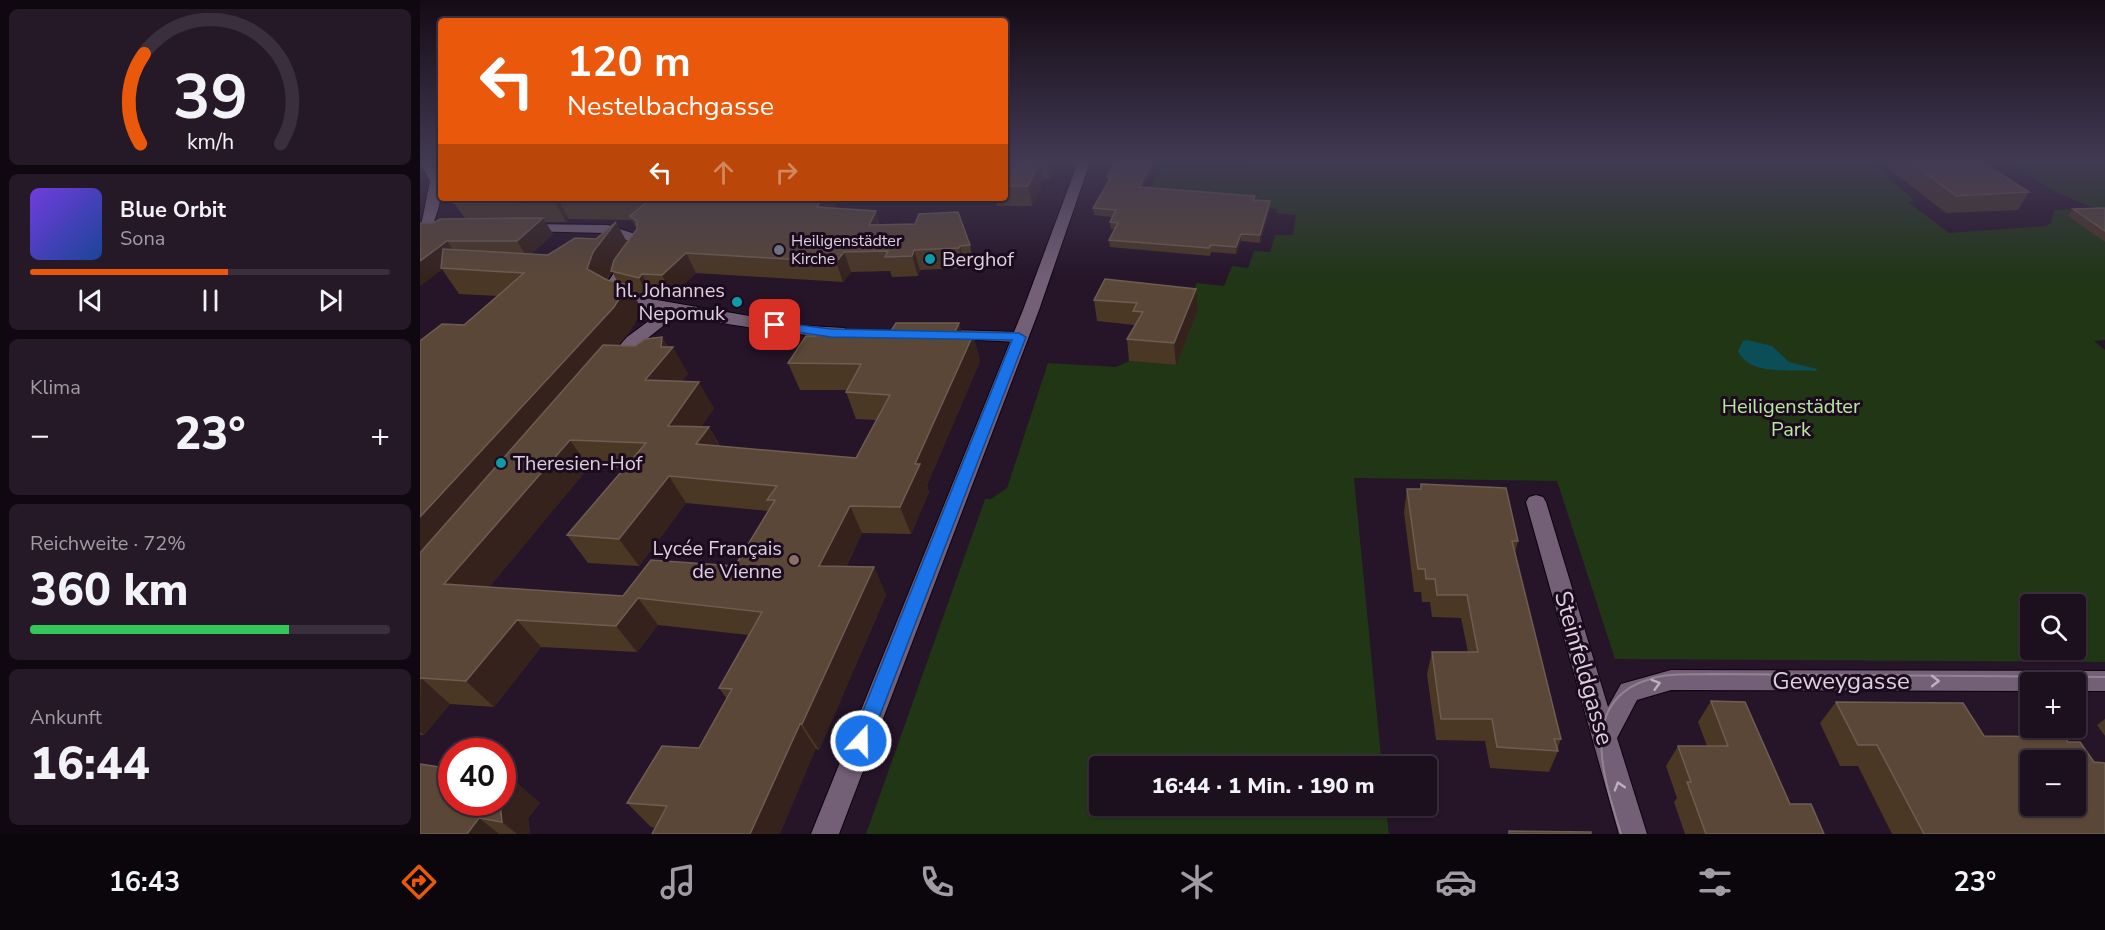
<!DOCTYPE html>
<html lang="de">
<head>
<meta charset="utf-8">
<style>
	body { margin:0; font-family:"Nunito Sans",sans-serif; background:#251827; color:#f1f3f6; height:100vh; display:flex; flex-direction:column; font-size:22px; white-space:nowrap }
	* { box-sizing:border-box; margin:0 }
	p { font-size:20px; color:#a09ca4 }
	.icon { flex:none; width:33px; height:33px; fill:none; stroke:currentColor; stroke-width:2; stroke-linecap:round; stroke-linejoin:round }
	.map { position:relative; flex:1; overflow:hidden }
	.drawer { display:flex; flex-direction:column; gap:9px; padding:9px; background:#0f0810; width:420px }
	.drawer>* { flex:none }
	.top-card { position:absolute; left:18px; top:18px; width:570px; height:183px; border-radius:6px; box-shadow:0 2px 4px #0004,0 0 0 2px #3a2f3c; background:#ea580c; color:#fff; overflow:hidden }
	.tools { position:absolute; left:1600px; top:594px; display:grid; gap:12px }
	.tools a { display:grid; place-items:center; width:66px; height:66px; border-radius:6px; background:#1c0f1e; box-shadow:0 2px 4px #0004,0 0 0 2px #3a2f3c; font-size:30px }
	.speed { position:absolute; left:18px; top:738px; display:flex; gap:12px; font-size:30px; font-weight:700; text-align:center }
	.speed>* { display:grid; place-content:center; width:78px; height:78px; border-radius:50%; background:#1c0f1e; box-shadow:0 2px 4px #0004,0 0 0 2px #3a2f3c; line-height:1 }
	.speed .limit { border:9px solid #d22; background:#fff; color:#111 }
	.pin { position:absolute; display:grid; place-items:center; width:51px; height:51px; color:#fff; margin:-26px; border-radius:12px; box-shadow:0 3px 9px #0006 }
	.me { position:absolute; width:66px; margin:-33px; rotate:21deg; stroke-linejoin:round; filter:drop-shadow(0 0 4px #0008) }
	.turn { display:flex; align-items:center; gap:21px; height:126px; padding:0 30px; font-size:27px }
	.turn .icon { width:78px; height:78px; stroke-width:2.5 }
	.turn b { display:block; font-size:42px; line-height:51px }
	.lanes { display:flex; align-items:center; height:57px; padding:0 30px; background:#0003; justify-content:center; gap:30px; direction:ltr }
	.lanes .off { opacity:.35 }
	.big { font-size:45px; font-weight:800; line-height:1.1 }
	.drawer .tile { flex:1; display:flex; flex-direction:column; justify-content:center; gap:9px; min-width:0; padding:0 21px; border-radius:9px; background:#251827 }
	.drawer .dial { align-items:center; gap:0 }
	.dial svg { height:156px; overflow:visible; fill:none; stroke:#3a2f3c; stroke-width:7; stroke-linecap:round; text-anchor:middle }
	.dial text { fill:#f1f3f6; stroke:none }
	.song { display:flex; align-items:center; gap:18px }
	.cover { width:72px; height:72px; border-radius:9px; background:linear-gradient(135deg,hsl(260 70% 55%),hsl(220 70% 35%)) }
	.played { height:6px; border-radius:3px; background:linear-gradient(90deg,#ea580c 55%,#3a2f3c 55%) }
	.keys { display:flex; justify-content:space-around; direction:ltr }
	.heat { display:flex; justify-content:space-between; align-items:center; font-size:33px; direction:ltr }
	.charge { height:9px; border-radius:4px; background:linear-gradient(90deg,#34c759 72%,#3a2f3c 0) }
	.trip { position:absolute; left:669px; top:756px; width:348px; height:60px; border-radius:6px; background:#1c0f1e; box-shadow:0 2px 4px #0004,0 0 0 2px #3a2f3c; font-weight:800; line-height:60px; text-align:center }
	.tabs { display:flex; height:96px; justify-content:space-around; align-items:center; background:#0b060c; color:#a09ca4 }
	.tabs .icon { width:42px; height:42px }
	.tabs .current { color:#ea580c }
	.tabs b { font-size:27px; color:#f1f3f6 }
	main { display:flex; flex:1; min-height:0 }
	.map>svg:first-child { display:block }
	.green { fill:#203615; fill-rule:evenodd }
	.water { fill:#0c4e58 }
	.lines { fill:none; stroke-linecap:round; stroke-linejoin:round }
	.street-casing { stroke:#0e0211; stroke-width:2 }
	.secondary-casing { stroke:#0e0211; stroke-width:2 }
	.street { fill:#735f76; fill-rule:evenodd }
	.secondary { fill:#735f76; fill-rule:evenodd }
	.tram { stroke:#928393; stroke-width:2 }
	.wall { fill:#4a3724; fill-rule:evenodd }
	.shaded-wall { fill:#35221d }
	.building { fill:#5a4738; stroke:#6e5d52; stroke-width:1.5; fill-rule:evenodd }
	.oneway { stroke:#bdafbf }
	.route { fill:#1a73e8; stroke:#114b97; stroke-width:1.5 }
	.worship-dot { fill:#6b7280; stroke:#1c0b1e; stroke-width:2 }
	.culture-dot { fill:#0f9aa8; stroke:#1c0b1e; stroke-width:2 }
	.education-dot { fill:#8d6e63; stroke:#1c0b1e; stroke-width:2 }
	.labels { text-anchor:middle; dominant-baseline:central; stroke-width:6; stroke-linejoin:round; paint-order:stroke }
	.far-poi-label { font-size:16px; fill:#ddd1de; stroke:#1c0b1e; text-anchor:start }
	.poi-label { font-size:20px; fill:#ddd1de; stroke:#1c0b1e; text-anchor:start }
	.park-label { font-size:20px; fill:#b8e8a0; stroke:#1c0b1e }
	.near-street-label { font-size:24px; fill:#ddd1de; stroke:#1c0b1e }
</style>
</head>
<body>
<main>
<section class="drawer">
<div class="tile dial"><svg viewBox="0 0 100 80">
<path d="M14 69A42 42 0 1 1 86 69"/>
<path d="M14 69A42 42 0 0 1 16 23" stroke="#ea580c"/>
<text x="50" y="56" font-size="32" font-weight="700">39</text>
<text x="50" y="72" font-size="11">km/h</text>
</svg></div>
<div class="tile">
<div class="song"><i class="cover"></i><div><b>Blue Orbit</b><p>Sona</p></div></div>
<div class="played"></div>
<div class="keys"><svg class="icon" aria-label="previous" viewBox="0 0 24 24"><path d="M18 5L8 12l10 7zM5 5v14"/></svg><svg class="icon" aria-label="pause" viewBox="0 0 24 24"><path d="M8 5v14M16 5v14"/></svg><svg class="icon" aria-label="next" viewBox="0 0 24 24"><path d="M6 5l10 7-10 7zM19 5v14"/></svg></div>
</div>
<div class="tile"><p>Klima</p>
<div class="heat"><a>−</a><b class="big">23°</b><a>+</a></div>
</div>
<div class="tile"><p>Reichweite · 72%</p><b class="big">360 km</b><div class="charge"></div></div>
<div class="tile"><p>Ankunft</p><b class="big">16:44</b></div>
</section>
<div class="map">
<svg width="1685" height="834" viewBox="0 0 1685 834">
	<rect width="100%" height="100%" fill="#261428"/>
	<path class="green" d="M851 162H1450L1495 201 1488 202 1529 233 1626 226 1631 223 1634 210 1673 208 1634 191 1589 162H1685V340L1674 341 1685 350V662L1195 659 1137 481 934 478 962 766H680V806H966L969 834H446L565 499H571L587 488 628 363 696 367 709 361 756 365 777 311 765 309 777 283 804 286 812 266 828 268 834 251 850 252 855 235H873L876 215 856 213 857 209 729 190 743 165ZM1611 604H1656V650H1611Z"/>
	<path class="water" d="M1327 340 1352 346 1369 362 1397 369 1396 371C1372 369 1328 376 1318 351L1323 341Z"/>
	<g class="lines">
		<defs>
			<g id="street">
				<path d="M0 162H11C27 188 21 201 12 228L5 232 0 231 10 181Z"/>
				<path d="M105 224 188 225 221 236 225 248 199 289 202 294 387 326 424 328 432 333C421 346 281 319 257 315L219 345 199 368H187L185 364 187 360 207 337 241 312C225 309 187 308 183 289L211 248 209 241 186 233 100 231V225Z"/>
				<path d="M529 330 599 332 607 337 599 342 523 338 521 335 523 332Z"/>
				<path d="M1116 495 1123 497 1126 502 1188 707 1201 684 1251 670 1685 671V691H1656V682H1611V691L1251 690 1217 700 1197 738 1227 834H1199L1106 502 1109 497Z"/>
			</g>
			<path id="secondary" d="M658 162H670L619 310 419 834H391L603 310Z"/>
		</defs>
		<use href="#street" class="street-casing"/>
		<use href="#secondary" class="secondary-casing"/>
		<use href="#street" class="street"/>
		<use href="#secondary" class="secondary"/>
		<path class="tram" d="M1201 834C1185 781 1155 701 1230 679 1249 673 1270 675 1290 674L1685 677"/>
	</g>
	<g class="wall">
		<path d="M585 162H636L629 179H624L612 206H577L575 198H585Z"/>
		<path d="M695 162H737L723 187 835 196V200L850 201V208L840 243 821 241 816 254 791 252 790 256 690 247 689 240 695 229H691L690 222 693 217 674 215 673 208 688 183 687 176Z"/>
		<path d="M1467 162H1562L1609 192 1598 210 1526 213 1467 167 1469 163Z"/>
		<path d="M29 198H419L414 208 460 225 550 245 554 265 545 266 544 268 500 270 498 276 472 277 470 271 431 272 423 282 276 273 252 295 233 294 230 298 213 293 222 310 209 333 198 345 215 346 242 337 248 347 268 374 262 381 294 408 281 427H289L300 446 436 458 456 420 436 419 426 392 427 390H380L368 363 396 336 471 331 539 323 542 334 553 335 560 361 507 485 509 492 491 534 442 533 426 567H454L466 595 399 750 396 749 235 828 231 827 207 803 279 748 307 699 299 688 328 635 238 625 217 652 121 647 74 707 30 704 4 735H0V341L44 325 78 296 39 294 22 269 0 286 13 223 45 218 34 203 39 199H29ZM149 219 212 220 217 229 207 243 196 222 176 239 128 255 111 254 133 234 125 222H146ZM192 271 198 283 187 280ZM169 467 204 468 147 535 168 563 219 566 266 503 348 511 315 566 203 596 69 587Z"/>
		<path d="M1685 208V242L1648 216 1653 209Z"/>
		<path d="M685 279 778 310 756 365 709 361 707 339 714 326V325L677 321 674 300Z"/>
		<path d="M1001 484 1098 541 1095 552 1141 739 1137 750 1138 751 1129 772 1070 768 1065 741 1016 740 1007 674 1012 652H1048L1041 618 1012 617 1010 602H1002L1001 592H994L984 512 987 489H1000Z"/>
		<path d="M1291 701 1370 804 1404 834H1265L1254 802 1257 798 1246 766 1258 746H1287L1278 722Z"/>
		<path d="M1416 702 1564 736 1685 834H1472L1438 766H1420L1400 723Z"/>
		<path d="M1685 719V736L1677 725Z"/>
		<path d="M91 778 120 803 108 818 110 834H0Z"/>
	</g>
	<g class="shaded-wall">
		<path d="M619 162H621L624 179 612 206 608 186Z"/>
		<path d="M626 162H636L629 179Z"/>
		<path d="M732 162H737L720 193 719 187Z"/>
		<path d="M402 198H419L404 226 397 207Z"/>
		<path d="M138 200 149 219 146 222 135 202Z"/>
		<path d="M850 201V208L840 243V235Z"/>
		<path d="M456 211 462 231 449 225Z"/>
		<path d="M123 218 133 234 107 257 97 241Z"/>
		<path d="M196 222 209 246 187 278 182 295 167 269 173 252Z"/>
		<path d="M821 234V241L816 254V247Z"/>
		<path d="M27 241 38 257 21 268 22 269 0 286V261Z"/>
		<path d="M540 246 545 266 544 268 539 248Z"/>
		<path d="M494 250 500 270 498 276 492 256Z"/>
		<path d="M424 252 431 272 423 282 416 262Z"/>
		<path d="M266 253 276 273 252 295 242 275Z"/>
		<path d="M222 274 233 294 230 298 219 278Z"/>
		<path d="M208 285 222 310 209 333 0 574V517Z"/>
		<path d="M776 289 778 310 756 365 754 343Z"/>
		<path d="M539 323 546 350 553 335 560 361 507 485 509 492 491 534 480 507 495 464 534 334Z"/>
		<path d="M242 337 250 351 253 347 268 374 241 407 225 380 241 347Z"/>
		<path d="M279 382 294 408 264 453 248 426Z"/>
		<path d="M289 427 304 455 276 444Z"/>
		<path d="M150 440 169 467 50 611 24 584Z"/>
		<path d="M249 476 266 503 219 566 199 539Z"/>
		<path d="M430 506 442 533 413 593 399 566Z"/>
		<path d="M454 567 466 595 399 750 382 724Z"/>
		<path d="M218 598 238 625 217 652 196 626Z"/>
		<path d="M97 620 121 647 74 707 46 681Z"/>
		<path d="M1 678 30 704 4 735 0 732Z"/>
		<path d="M380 724 396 749 360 834H330Z"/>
		<path d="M91 778 120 803 108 818 110 834H97L82 822 80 802H82V789Z"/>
		<path d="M59 818 79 834H47Z"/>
	</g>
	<g class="building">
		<path d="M585 162H619L608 186H585Z"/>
		<path d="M695 162H732L719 187 835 196 833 200 850 201 840 235 821 234 816 247 791 245 789 248 689 240 698 223 690 222 696 210 673 208 692 176H687Z"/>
		<path d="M1491 162H1562L1609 192 1536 196Z"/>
		<path d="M21 174V180H17Z"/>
		<path d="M41 198H402L397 207 456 211 449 225 495 224 499 214 538 212 550 245 540 246 539 248 494 250 492 256 465 257 468 251 424 252 416 262 266 253 242 275 222 274 219 278 191 271 194 260 217 229V221L210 216 227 202 138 200 135 202 34 203Z"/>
		<path d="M1685 208V231L1653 209Z"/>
		<path d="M123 218 97 241H27L0 261V223H13L20 219Z"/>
		<path d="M196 222 173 252 167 269 187 280 208 285 194 307 0 517V341L22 324 44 325 104 273 21 268 23 249 128 255 155 238 176 239Z"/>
		<path d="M685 279 776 289 754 343 707 339 723 312 713 311 717 303 674 300Z"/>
		<path d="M476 323H539L534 334 553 335 495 464H500L480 507 430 506 399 566 454 567 382 724H380L330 834H232L247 806 207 803 242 746 279 748 312 689 299 688 342 612 218 598 196 626 97 620 46 681 1 678 0 679V553L183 345 215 346 225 339 242 337 241 347H253L225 380 279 382 248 426 289 427 276 444 436 458 470 395 426 392 441 364 368 363 386 336H396L400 330 471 331ZM150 440 226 443 147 535 199 539 249 476 357 486 347 500H355L315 566 231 560 203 596 24 584Z"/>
		<path d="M1001 484 1086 488 1098 541H1092L1141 739H1134L1138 751 1077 747 1072 719H1021L1012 652H1058L1047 595H1017L1015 579H1006L1005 569H998L987 489H1001Z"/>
		<path d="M1291 701 1325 702 1370 804H1391L1404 834H1286L1267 782H1271L1258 746H1308Z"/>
		<path d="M1416 702 1543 703 1564 736 1645 737 1648 742H1660L1674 762 1685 763V834H1504L1457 745H1438ZM1611 760H1656V806H1611Z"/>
		<path d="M0 764 32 769V802H80L82 822 59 818 47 834H0Z"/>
		<path d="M82 777 91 778 82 789Z"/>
		<path d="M1089 831 1171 832V834H1089Z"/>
	</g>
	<defs><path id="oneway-chevron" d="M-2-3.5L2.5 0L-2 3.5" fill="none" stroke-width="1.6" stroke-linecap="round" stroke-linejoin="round" transform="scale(1.5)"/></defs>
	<g class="oneway">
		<use href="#oneway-chevron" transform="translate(1515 681)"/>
		<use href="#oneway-chevron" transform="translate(1236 684) rotate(-16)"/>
		<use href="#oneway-chevron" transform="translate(1199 786) rotate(-107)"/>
	</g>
	<linearGradient id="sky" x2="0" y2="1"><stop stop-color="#150b16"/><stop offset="0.58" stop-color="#413a53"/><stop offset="1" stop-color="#413a53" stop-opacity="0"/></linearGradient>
	<rect width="1685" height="279" fill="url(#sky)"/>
	<path class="route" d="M355 322 411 329 599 333 606 337 450 741 447 748 441 750 434 748 431 741 592 340 411 337 350 328 349 325Z"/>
	<circle class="worship-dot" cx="359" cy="250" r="6"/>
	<g class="culture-dot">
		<circle cx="510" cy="259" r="6"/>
		<circle cx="317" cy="302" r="6"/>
		<circle cx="81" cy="463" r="6"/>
	</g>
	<circle class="education-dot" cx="374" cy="560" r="6"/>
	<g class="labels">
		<g class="far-poi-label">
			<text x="371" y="241">Heiligenstädter<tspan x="371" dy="18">Kirche</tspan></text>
		</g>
		<g class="poi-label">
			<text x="522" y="259">Berghof</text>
			<text x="305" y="290" text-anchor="end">hl. Johannes<tspan x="305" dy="23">Nepomuk</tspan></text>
			<text x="93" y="463">Theresien-Hof</text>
			<text x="362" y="548" text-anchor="end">Lycée Français<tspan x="362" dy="23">de Vienne</tspan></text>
		</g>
		<g class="park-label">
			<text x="1371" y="406">Heiligenstädter<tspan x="1371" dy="23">Park</tspan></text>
		</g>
		<g class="near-street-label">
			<text transform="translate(1164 668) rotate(74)">Steinfeldgasse</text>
			<text x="1421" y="681">Geweygasse</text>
		</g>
	</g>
</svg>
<div class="tools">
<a><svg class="icon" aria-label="search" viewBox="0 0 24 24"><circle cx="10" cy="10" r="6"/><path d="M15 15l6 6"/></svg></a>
<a>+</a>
<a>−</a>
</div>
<div class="speed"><div class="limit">40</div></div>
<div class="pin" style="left:355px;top:325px;background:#d93025"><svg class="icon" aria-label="arrive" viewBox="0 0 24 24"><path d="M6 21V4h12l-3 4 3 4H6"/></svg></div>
<svg class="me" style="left:441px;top:741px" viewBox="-20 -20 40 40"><circle r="17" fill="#1a73e8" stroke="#fff" stroke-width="3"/><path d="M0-11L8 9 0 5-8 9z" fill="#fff"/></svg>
<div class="trip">16:44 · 1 Min. · 190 m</div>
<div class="top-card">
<div class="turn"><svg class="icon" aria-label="left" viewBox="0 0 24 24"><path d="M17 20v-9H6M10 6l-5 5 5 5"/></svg><div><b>120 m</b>Nestelbachgasse</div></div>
<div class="lanes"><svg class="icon" aria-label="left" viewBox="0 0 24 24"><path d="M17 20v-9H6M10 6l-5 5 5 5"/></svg><svg class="icon off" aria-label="ahead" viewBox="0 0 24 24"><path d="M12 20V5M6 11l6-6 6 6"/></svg><svg class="icon off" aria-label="right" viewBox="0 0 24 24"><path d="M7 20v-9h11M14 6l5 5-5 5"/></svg></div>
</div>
</div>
</main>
<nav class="tabs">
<b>16:43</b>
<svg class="icon current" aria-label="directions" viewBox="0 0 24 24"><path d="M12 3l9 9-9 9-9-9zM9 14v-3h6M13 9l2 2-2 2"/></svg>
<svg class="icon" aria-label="music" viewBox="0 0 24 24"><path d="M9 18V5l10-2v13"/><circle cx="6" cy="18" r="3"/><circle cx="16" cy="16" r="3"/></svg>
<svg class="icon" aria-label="phone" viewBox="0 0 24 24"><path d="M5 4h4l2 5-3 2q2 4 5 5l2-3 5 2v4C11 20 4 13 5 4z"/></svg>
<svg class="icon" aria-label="climate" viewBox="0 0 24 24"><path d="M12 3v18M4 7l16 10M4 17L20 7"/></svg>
<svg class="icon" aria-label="car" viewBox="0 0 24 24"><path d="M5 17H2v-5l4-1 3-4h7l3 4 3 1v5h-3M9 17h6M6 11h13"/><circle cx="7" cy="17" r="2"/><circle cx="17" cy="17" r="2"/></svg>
<svg class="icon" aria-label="filters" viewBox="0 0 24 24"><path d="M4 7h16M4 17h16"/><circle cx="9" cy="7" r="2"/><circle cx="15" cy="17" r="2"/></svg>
<b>23°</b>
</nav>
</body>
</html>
